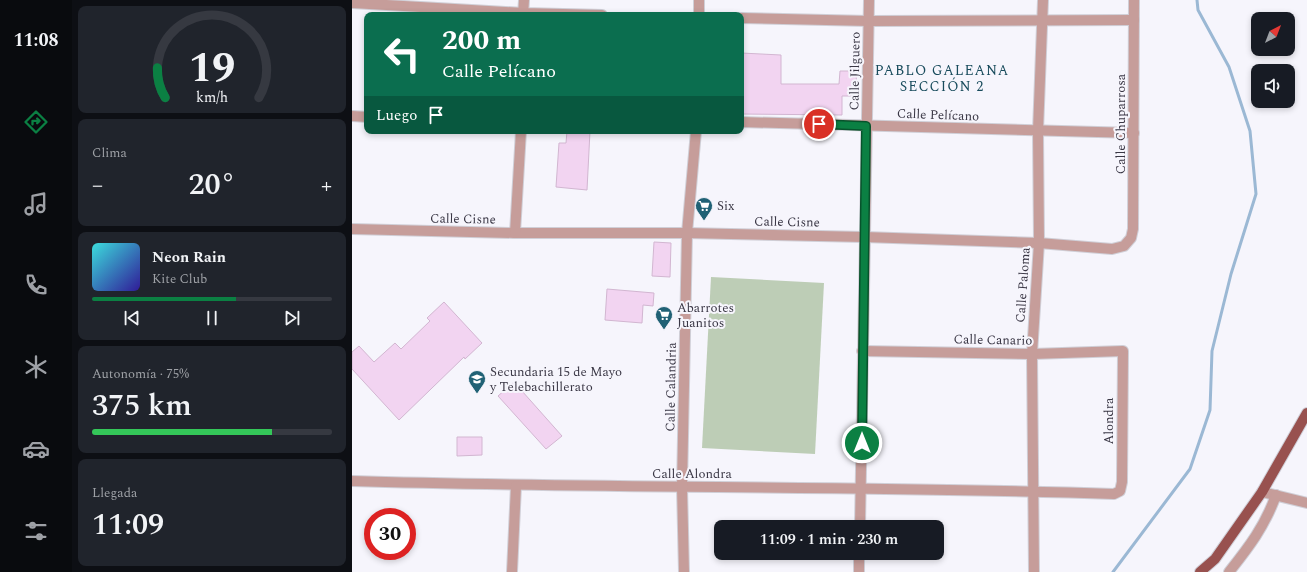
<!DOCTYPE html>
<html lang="es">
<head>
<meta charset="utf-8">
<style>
	body { margin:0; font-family:Spectral,serif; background:#20242c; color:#f1f3f6; height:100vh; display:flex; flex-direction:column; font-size:15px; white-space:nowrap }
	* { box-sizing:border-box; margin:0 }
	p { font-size:13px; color:#9ea1a6 }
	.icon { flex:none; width:22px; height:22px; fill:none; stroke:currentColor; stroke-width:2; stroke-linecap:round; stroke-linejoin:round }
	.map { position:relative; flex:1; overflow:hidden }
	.drawer { display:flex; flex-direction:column; gap:6px; padding:6px; background:#0d0f14; width:280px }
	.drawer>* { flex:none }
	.banner { position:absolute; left:12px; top:12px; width:380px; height:122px; border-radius:8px; box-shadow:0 2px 6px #0003; background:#0b6e4f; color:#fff; overflow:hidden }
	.needle { width:26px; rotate:42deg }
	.fabs { position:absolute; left:899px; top:12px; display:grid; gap:8px }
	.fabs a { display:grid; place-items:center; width:44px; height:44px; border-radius:8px; background:#171b24; box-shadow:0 2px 6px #0003; font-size:20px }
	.speed { position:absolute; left:12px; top:508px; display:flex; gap:8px; font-size:20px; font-weight:700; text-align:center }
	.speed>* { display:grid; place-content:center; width:52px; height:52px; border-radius:50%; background:#171b24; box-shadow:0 2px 6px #0003; line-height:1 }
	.speed .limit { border:6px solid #d22; background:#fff; color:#111 }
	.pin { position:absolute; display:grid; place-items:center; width:34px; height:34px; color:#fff; margin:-17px; border:2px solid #fff; border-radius:50%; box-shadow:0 1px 4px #0007 }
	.me { position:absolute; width:44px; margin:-22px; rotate:0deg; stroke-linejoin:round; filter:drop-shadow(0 0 3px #0008) }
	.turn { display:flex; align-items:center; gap:14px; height:84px; padding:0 12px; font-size:18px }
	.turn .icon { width:52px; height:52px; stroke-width:2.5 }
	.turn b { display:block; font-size:28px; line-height:34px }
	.then { display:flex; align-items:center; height:38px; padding:0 12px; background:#0003; gap:8px; font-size:15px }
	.big { font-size:30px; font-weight:600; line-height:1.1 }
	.drawer .card { flex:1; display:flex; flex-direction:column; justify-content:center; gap:6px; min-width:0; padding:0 14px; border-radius:8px; background:#20242c }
	.drawer .dial { align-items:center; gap:0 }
	.dial svg { height:104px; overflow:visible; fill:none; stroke:#363941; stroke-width:7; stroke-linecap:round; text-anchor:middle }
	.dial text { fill:#f1f3f6; stroke:none }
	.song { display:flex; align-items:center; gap:12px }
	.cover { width:48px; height:48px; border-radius:6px; background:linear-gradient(135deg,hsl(180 70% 55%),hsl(250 70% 35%)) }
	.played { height:4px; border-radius:2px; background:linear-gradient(90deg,#0b8043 60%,#363941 60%) }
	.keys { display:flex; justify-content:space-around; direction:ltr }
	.heat { display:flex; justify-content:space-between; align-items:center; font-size:22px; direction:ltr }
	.charge { height:6px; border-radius:3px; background:linear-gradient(90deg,#34c759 75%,#363941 0) }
	.trip { position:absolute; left:362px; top:520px; width:230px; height:40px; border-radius:8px; background:#171b24; box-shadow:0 2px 6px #0003; font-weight:600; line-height:40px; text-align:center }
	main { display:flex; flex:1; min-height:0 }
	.menu { display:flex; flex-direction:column; width:72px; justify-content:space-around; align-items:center; background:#090b0e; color:#9ea1a6 }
	.menu .icon { width:28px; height:28px }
	.menu .current { color:#0b8043 }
	.menu b { font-size:18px; color:#f1f3f6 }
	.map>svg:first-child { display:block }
	.green { fill:#bdcdb6 }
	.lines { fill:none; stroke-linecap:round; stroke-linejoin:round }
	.stream { stroke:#9bb8d4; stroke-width:3 }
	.building { fill:#f2d4f1; stroke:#d2b6d1 }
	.minor-casing { stroke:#d0cfd7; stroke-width:12 }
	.major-casing { stroke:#d0cfd7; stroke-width:12 }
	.minor { stroke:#c69d9a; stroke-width:10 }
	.major { stroke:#98514f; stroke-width:10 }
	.route-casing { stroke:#07532c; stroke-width:10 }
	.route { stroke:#0b8043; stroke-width:7 }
	.labels { text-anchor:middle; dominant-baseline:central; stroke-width:4; stroke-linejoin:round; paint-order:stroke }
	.street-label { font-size:13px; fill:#3a3745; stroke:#f6f5fc }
	.poi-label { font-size:13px; fill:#3a3745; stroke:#f6f5fc; text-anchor:start }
	.neighbourhood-label { font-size:14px; letter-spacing:1px; fill:#184b5c; stroke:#f6f5fc }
</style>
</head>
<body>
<main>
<nav class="menu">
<b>11:08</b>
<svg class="icon current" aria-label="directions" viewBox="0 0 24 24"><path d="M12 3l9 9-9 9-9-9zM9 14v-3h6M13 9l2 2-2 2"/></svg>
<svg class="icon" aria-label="music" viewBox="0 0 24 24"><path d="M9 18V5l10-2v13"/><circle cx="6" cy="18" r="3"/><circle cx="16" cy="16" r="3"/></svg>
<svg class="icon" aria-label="phone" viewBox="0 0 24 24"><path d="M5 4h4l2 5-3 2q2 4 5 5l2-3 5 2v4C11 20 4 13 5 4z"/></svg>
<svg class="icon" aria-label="climate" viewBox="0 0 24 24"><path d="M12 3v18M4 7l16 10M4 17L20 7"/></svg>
<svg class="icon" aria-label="car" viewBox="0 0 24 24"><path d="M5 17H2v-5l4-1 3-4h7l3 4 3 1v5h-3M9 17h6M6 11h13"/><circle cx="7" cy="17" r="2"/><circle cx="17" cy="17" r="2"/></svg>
<svg class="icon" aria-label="filters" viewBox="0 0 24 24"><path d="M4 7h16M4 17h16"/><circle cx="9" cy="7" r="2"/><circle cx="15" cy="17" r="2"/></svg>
</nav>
<section class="drawer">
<div class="card dial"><svg viewBox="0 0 100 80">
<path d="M14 69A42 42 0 1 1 86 69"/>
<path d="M14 69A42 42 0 0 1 8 46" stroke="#0b8043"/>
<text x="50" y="56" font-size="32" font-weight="700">19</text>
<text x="50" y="72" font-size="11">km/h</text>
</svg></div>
<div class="card"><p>Clima</p>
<div class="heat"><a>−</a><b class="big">20°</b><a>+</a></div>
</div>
<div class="card">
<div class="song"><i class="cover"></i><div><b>Neon Rain</b><p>Kite Club</p></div></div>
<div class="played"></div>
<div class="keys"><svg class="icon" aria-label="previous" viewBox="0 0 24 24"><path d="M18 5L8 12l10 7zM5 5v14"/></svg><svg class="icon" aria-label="pause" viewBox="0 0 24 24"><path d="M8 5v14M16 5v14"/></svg><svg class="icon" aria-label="next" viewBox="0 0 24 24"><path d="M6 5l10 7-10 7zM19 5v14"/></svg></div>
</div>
<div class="card"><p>Autonomía · 75%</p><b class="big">375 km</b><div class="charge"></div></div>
<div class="card"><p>Llegada</p><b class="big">11:09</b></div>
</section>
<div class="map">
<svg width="955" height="572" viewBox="0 0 955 572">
	<rect width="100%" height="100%" fill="#f6f5fc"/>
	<path class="green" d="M359 277 472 283 463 454 350 448Z"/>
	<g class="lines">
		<path class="stream" d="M761 572 838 469 858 410 860 351 879 274 904 194 898 131 877 67 846 10 845 0"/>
	</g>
	<g class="building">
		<path d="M389 53 429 55V84H487L488 71H504L505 96H490V115L389 114Z"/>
		<path d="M215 131H238L235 190 204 187 207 143H214Z"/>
		<path d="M302 242 319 243 318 277 300 276Z"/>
		<path d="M255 289 302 293 301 306 291 305 290 323 253 320Z"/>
		<path d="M92 302 130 343 113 359 112 357 47 420 0 369V352L7 346 22 362 43 343 49 349 78 321 75 318Z"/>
		<path d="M162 382 210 436 194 449 146 396Z"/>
		<path d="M105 437H130V455L105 456Z"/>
	</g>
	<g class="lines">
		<defs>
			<g id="minor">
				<path d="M0 3 172 13 250 15"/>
				<path d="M171 15 172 0"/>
				<path d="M347 15V0"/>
				<path d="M389 18 517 21 782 20"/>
				<path d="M0 116 15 117"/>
				<path d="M389 122 782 133"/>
				<path d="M0 229 163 233H335L512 237 687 243 760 249 772 246 779 238 781 229 782 0"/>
				<path d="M163 233 169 131"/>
				<path d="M0 481C254 489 508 485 762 494L768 491 770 482 771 351 680 354 510 351"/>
				<path d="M910 492 955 503"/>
				<path d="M508 527 517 0"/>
				<path d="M160 572 164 486"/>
				<path d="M332 572 330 487 335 233 344 131"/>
				<path d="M507 572V553"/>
				<path d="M682 572 680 354 687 243 686 131 691 0"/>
				<path d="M877 572C897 547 913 526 924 495"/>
			</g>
			<path id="major" d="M848 572 863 559 910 492 955 413"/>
		</defs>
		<use href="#minor" class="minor-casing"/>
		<use href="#major" class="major-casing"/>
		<use href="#minor" class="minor"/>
		<use href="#major" class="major"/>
	</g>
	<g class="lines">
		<defs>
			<path id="route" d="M467 124 514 126 510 443"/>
		</defs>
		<use href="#route" class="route-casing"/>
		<use href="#route" class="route"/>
	</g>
	<defs>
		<symbol id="supermarket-pin" viewBox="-11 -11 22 30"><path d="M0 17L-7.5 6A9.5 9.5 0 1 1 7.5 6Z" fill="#206175" stroke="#f6f5fc"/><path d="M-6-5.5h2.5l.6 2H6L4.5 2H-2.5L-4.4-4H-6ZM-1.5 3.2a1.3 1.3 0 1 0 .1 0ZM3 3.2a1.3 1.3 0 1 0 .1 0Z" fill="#fff"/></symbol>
		<symbol id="school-pin" viewBox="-11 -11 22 30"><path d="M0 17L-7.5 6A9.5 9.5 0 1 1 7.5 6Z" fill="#206175" stroke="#f6f5fc"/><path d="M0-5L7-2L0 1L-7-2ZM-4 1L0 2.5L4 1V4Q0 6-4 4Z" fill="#fff"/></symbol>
	</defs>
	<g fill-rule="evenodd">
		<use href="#supermarket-pin" x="342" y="196" width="20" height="27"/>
		<use href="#supermarket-pin" x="302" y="305" width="20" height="27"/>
		<use href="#school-pin" x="115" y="369" width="20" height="27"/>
	</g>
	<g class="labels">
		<g class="street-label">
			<text transform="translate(503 71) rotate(-89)">Calle Jilguero</text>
			<text transform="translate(586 115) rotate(2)">Calle Pelícano</text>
			<text transform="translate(769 124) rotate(-90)">Calle Chuparrosa</text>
			<text transform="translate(111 219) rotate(1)">Calle Cisne</text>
			<text transform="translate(435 222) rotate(1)">Calle Cisne</text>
			<text transform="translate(671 285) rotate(-86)">Calle Paloma</text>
			<text transform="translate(641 340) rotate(1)">Calle Canario</text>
			<text transform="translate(319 387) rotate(-89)">Calle Calandria</text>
			<text transform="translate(757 421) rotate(-90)">Alondra</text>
			<text x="340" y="474">Calle Alondra</text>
		</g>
		<g class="poi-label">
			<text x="365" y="206">Six</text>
			<text x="325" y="308">Abarrotes<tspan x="325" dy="15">Juanitos</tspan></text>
			<text x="138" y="372">Secundaria 15 de Mayo<tspan x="138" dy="15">y Telebachillerato</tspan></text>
		</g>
		<g class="neighbourhood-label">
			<text x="590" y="70">PABLO GALEANA<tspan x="590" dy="16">SECCIÓN 2</tspan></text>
		</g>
	</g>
</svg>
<div class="fabs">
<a><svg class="needle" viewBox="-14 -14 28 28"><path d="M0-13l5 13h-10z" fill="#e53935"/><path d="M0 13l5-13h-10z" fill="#9ea1a6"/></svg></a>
<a><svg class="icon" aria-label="sound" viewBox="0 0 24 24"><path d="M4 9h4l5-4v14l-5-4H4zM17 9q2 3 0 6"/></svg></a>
</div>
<div class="speed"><div class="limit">30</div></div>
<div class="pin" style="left:467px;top:124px;background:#d93025"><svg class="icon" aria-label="arrive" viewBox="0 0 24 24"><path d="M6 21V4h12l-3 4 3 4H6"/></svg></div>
<svg class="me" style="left:510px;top:443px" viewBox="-20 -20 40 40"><circle r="17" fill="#0b8043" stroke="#fff" stroke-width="3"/><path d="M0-11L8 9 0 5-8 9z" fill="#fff"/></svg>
<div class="trip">11:09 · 1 min · 230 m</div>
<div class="banner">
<div class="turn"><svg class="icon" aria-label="left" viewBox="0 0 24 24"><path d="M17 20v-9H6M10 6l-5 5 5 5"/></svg><div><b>200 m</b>Calle Pelícano</div></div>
<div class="then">Luego<svg class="icon" aria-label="arrive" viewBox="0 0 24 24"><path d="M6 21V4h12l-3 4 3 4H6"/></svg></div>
</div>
</div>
</main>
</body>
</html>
